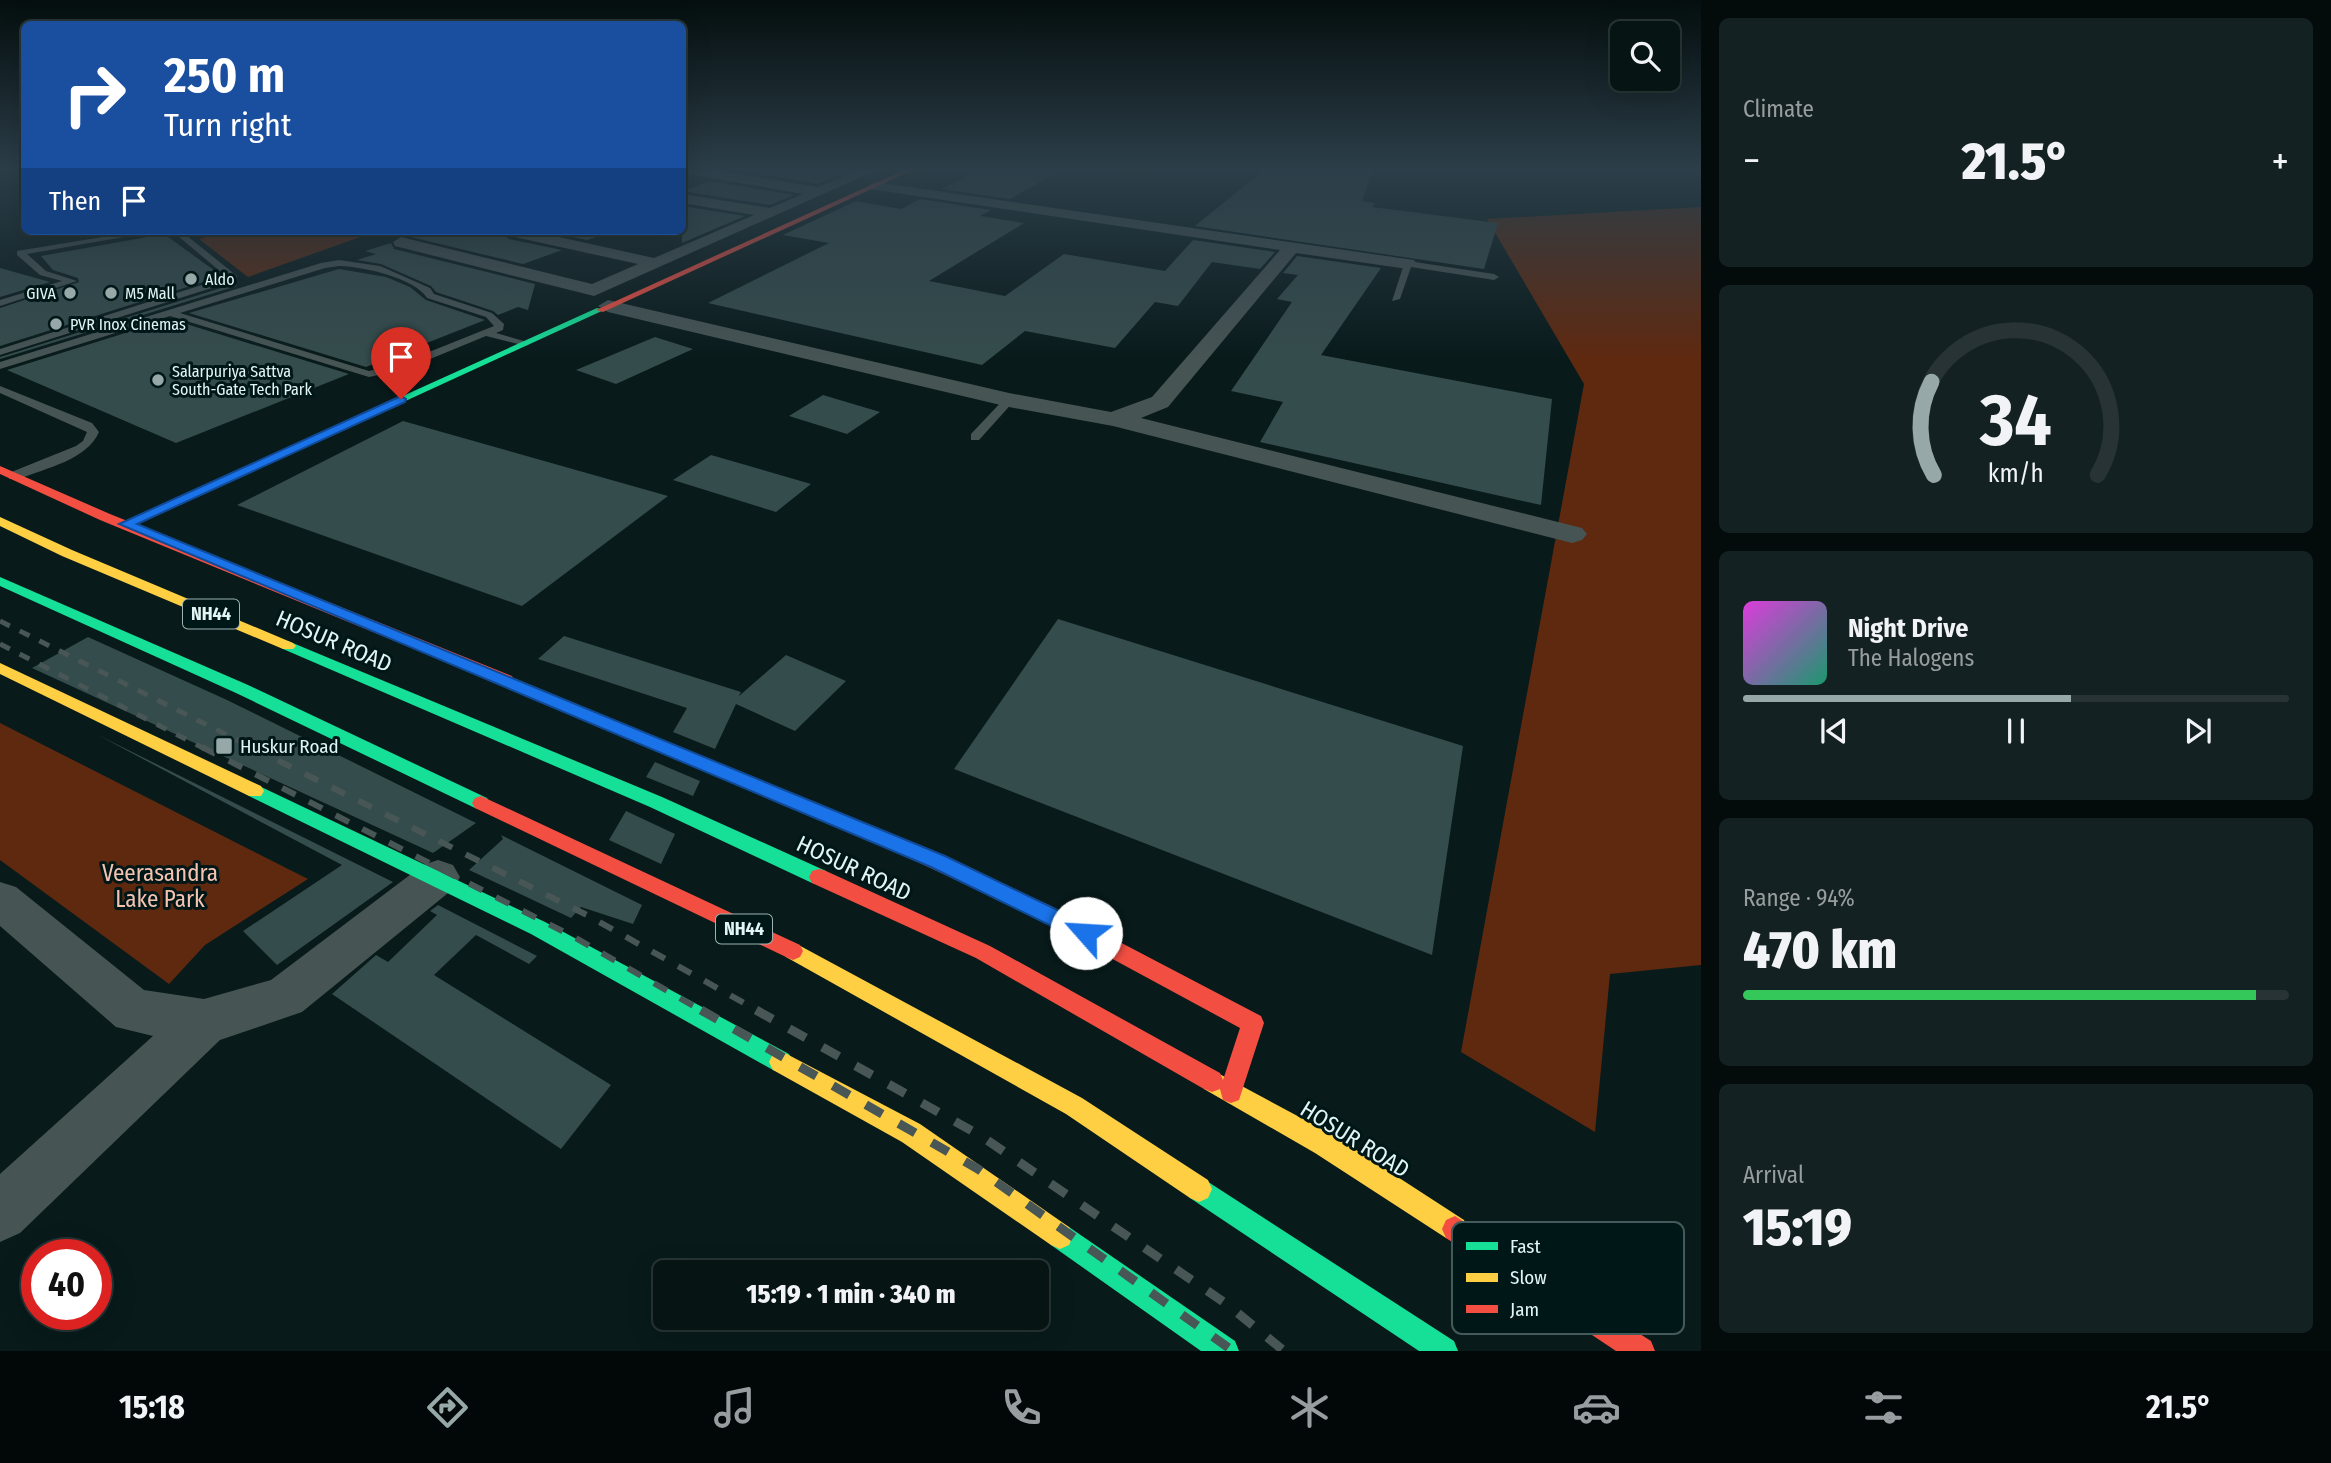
<!DOCTYPE html>
<html lang="en">
<head>
<meta charset="utf-8">
<style>
	body { margin:0; font-family:"Fira Sans Condensed",sans-serif; background:#142122; color:#f1f3f6; height:100vh; display:flex; flex-direction:column; font-size:26px; white-space:nowrap }
	* { box-sizing:border-box; margin:0 }
	p { font-size:23px; color:#989ea0 }
	.icon { flex:none; width:38px; height:38px; fill:none; stroke:currentColor; stroke-width:2; stroke-linecap:round; stroke-linejoin:round }
	.map { position:relative; flex:1; overflow:hidden }
	.drawer { display:flex; flex-direction:column; gap:18px; padding:18px; background:#030b0b; width:630px }
	.drawer>* { flex:none }
	.banner { position:absolute; left:21px; top:21px; width:665px; height:214px; border-radius:10px; box-shadow:0 7px 28px #0002,0 0 0 2px #273334; background:#1a4fa0; color:#fff; overflow:hidden }
	.controls { position:absolute; left:1610px; top:21px; display:grid; gap:14px }
	.controls a { display:grid; place-items:center; width:70px; height:70px; border-radius:10px; background:#061414; box-shadow:0 7px 28px #0002,0 0 0 2px #273334; font-size:35px }
	.speed { position:absolute; left:21px; top:1239px; display:flex; gap:14px; font-size:35px; font-weight:700; text-align:center }
	.speed>* { display:grid; place-content:center; width:91px; height:91px; border-radius:50%; background:#061414; box-shadow:0 7px 28px #0002,0 0 0 2px #273334; line-height:1 }
	.speed .limit { border:10px solid #d22; background:#fff; color:#111 }
	.pin { position:absolute; display:grid; place-items:center; width:60px; height:60px; color:#fff; margin:-72px -30px; border-radius:50% 50% 50% 0; rotate:-45deg; box-shadow:0 0 7px #0007 }
	.pin .icon { rotate:45deg }
	.me { position:absolute; width:77px; margin:-38px; rotate:296deg; stroke-linejoin:round; filter:drop-shadow(0 0 5px #0008) }
	.turn { display:flex; align-items:center; gap:24px; height:147px; padding:0 28px; font-size:32px }
	.turn .icon { width:91px; height:91px; stroke-width:2.5 }
	.turn b { display:block; font-size:49px; line-height:60px }
	.then { display:flex; align-items:center; height:66px; padding:0 28px; background:#0003; gap:14px; font-size:26px }
	.big { font-size:52px; font-weight:800; line-height:1.1 }
	.drawer .card { flex:1; display:flex; flex-direction:column; justify-content:center; gap:10px; min-width:0; padding:0 24px; border-radius:10px; background:#142122 }
	.drawer .dial { align-items:center; gap:0 }
	.dial svg { height:182px; overflow:visible; fill:none; stroke:#273334; stroke-width:7; stroke-linecap:round; text-anchor:middle }
	.dial text { fill:#f1f3f6; stroke:none }
	.song { display:flex; align-items:center; gap:21px }
	.cover { width:84px; height:84px; border-radius:10px; background:linear-gradient(135deg,hsl(300 70% 55%),hsl(160 70% 35%)) }
	.played { height:7px; border-radius:4px; background:linear-gradient(90deg,#96a8a8 60%,#273334 60%) }
	.keys { display:flex; justify-content:space-around; direction:ltr }
	.heat { display:flex; justify-content:space-between; align-items:center; font-size:38px; direction:ltr }
	.charge { height:10px; border-radius:5px; background:linear-gradient(90deg,#34c759 94%,#273334 0) }
	.trip { position:absolute; left:653px; top:1260px; width:396px; height:70px; border-radius:10px; background:#061414; box-shadow:0 7px 28px #0002,0 0 0 2px #273334; font-weight:800; line-height:70px; text-align:center }
	.tabs { display:flex; height:112px; justify-content:space-around; align-items:center; background:#020808; color:#989ea0 }
	.tabs .icon { width:49px; height:49px }
	.tabs .active { color:#96a8a8 }
	.tabs b { font-size:32px; color:#f1f3f6 }
	main { display:flex; flex:1; min-height:0 }
	.map>svg:first-child { display:block }
	.green { fill:#5f2910 }
	.building { fill:#354c4c }
	.lines { fill:none; stroke-linecap:round; stroke-linejoin:round }
	.lane { fill:#465454; fill-rule:evenodd }
	.street { fill:#465454; fill-rule:evenodd }
	.fast { fill:#16e098; fill-rule:evenodd }
	.slow { fill:#ffcf43; fill-rule:evenodd }
	.jam { fill:#f24e42; fill-rule:evenodd }
	.rail-far2 { stroke:#485656; stroke-width:5; stroke-dasharray:11 11; stroke-linecap:butt }
	.rail-far1 { stroke:#485656; stroke-width:6; stroke-dasharray:15 15; stroke-linecap:butt }
	.rail { stroke:#485656; stroke-width:9; stroke-dasharray:19 19; stroke-linecap:butt }
	.route { fill:#1a73e8; stroke:#114b97; stroke-width:2 }
	.poi-dot { fill:#96a8a8; stroke:#001718; stroke-width:2.5 }
	.labels { text-anchor:middle; dominant-baseline:central; stroke-width:6; stroke-linejoin:round; paint-order:stroke }
	.far-poi-label { font-size:16px; fill:#e2f5f5; stroke:#001718; text-anchor:start }
	.shield { fill:#001718; stroke:#9eb2b3; stroke-width:2 }
	.shield-label { font-size:18px; font-weight:bold; fill:#e2f5f5 }
	.poi-label { font-size:19px; fill:#e2f5f5; stroke:#001718; text-anchor:start }
	.near-street-label { font-size:23px; fill:#e2f5f5; stroke:#001718 }
	.near-park-label { font-size:23px; fill:#f5c3b0; stroke:#001718 }
	.key { fill:#001718; stroke:#445a5a; stroke-width:2 }
	.key-label { font-size:19px; fill:#e2f5f5 }
</style>
</head>
<body>
<main>
<div class="map">
<svg width="1701" height="1351" viewBox="0 0 1701 1351">
	<rect width="100%" height="100%" fill="#081a1a"/>
	<g class="green">
		<path d="M1701 207V965L1610 974 1595 1132 1461 1052 1584 384 1487 219Z"/>
		<path d="M227 231H352L363 236 248 277 199 239Z"/>
		<path d="M0 723 308 879 205 945 169 984 0 860Z"/>
	</g>
	<g class="building">
		<path d="M739 170H851L818 184Z"/>
		<path d="M979 170H1061L1010 199 941 189Z"/>
		<path d="M1264 170H1373L1362 201 1375 203 1372 207 1498 223 1484 269 1195 226Z"/>
		<path d="M710 181 794 195 770 205 682 191Z"/>
		<path d="M920 199 991 210 980 216 1024 223 929 281 1005 296 1064 254 1165 271 1193 240 1275 252 1260 269 1212 262 1178 306 1155 302 1115 348 1025 331 982 365 708 303 829 243 783 235 856 201 901 209Z"/>
		<path d="M682 206 745 216 682 243Z"/>
		<path d="M429 231H500L509 239 562 250 523 264 411 237Z"/>
		<path d="M544 231H605V234L587 240Z"/>
		<path d="M164 234 222 276 0 346V308L79 282 78 278 53 270 41 256Z"/>
		<path d="M391 243 394 249 535 284 528 310 518 307 498 315 493 311 436 292 431 286 381 264 357 260 376 254 365 251Z"/>
		<path d="M1297 256 1381 268 1321 355 1552 399 1541 505 1260 442 1283 402 1231 391 1292 302 1277 299 1298 275 1283 273Z"/>
		<path d="M0 268 50 282 0 297Z"/>
		<path d="M339 269 386 277 410 287 426 300 485 320 366 367 189 313Z"/>
		<path d="M234 284 237 286 0 359V357Z"/>
		<path d="M170 319 349 374 176 443 7 370Z"/>
		<path d="M655 337 693 349 616 384 576 370Z"/>
		<path d="M823 395 880 412 847 434 789 416Z"/>
		<path d="M403 421 668 496 522 606 237 505Z"/>
		<path d="M711 455 811 484 776 512 673 480Z"/>
		<path d="M1058 619 1463 746 1432 955 954 769Z"/>
		<path d="M564 636 741 692 739 696 786 655 846 681 795 731 736 704 715 749 673 732 687 708 538 659Z"/>
		<path d="M88 637 227 700 476 823 433 853 32 668Z"/>
		<path d="M96 734 393 882 277 965 243 931 342 865Z"/>
		<path d="M655 762 700 781 693 796 646 777Z"/>
		<path d="M626 811 675 834 661 864 609 840Z"/>
		<path d="M501 835 642 905 633 924 581 907 571 918 469 870 503 839Z"/>
		<path d="M438 905 537 956 529 964 476 935 434 975 611 1085 561 1149 332 994 376 955 388 962 437 915 430 911Z"/>
	</g>
	<g class="lines">
		<g class="lane">
			<path d="M139 231H158L27 254 46 271 77 281 0 306V300L62 281 40 275 17 255V251Z"/>
			<path d="M172 231H181L237 276V280L0 355V349L227 277Z"/>
			<path d="M339 260 380 266 430 288 434 294 492 313 504 324 503 330 496 333 531 343 526 346 486 336 406 369 369 377 170 316 0 369V362L321 263ZM339 266C361 266 415 278 427 298L486 317 494 326 399 364 369 371 180 313 325 268Z"/>
			<path d="M1408 261 1494 274 1499 277 1494 280 1411 267 1400 299 1392 301 1404 264Z"/>
			<path d="M0 386 92 423 99 432C87 460 46 468 19 479H9V473L76 446 83 441 87 432 0 393Z"/>
			<path d="M1005 398 1015 400 979 440H971V434Z"/>
		</g>
		<g class="street">
			<path d="M682 170H714L818 187 858 170H877L594 296 395 246 393 242 401 237 592 284 638 264 510 236 502 231H532L654 258 754 215 682 203V194L770 208 803 194 688 174Z"/>
			<path d="M875 182 1414 260 1417 264 1408 269 1296 253 1168 407 1141 418 1582 528 1587 534 1582 540 1572 543 1113 426 1009 407 608 312 598 306 608 300 1009 393 1111 412 1152 397 1280 250 870 189 868 186Z"/>
			<path d="M438 860 453 865 460 877 453 889 302 1012 220 1040 20 1233 0 1242V1174L153 1036 116 1027 0 926V882L16 887 144 990 204 999 271 980 423 865Z"/>
		</g>
		<g class="fast">
			<path d="M597 308 604 310 131 527 126 528 120 524Z"/>
			<path d="M0 577 248 685 487 798 490 803 487 808 481 810 475 808 236 693 0 586Z"/>
			<path d="M288 641 662 797 826 871 829 877 826 883 819 885 812 883 650 807 283 649 280 646Z"/>
			<path d="M506 675 919 846 922 851 919 856 912 858 905 856 500 684 498 680Z"/>
			<path d="M255 784 545 922 789 1054 793 1062 789 1070 781 1073 773 1070 531 934 249 796 246 791 249 786Z"/>
			<path d="M1199 1176 1454 1341 1458 1351H1419L1190 1198 1186 1189 1190 1180Z"/>
			<path d="M1060 1223 1069 1227 1235 1341 1239 1351H1201L1051 1245 1047 1236 1051 1227Z"/>
		</g>
		<g class="slow">
			<path d="M1131 170H1139L1136 172Z"/>
			<path d="M0 517 72 550 293 643 296 646 293 649H283L62 556 0 526Z"/>
			<path d="M0 663 261 786 264 791 261 796H249L0 674Z"/>
			<path d="M793 942 1082 1098 1208 1180 1212 1189 1208 1198 1199 1202 1190 1198 1066 1114 786 957 783 951 786 945Z"/>
			<path d="M781 1051 920 1124 1069 1227 1073 1236 1069 1245 1060 1249 1051 1245 902 1142 773 1070 769 1062 773 1054Z"/>
			<path d="M1212 1070 1333 1135 1464 1220 1468 1229 1464 1238 1455 1242 1446 1238 1315 1153 1204 1089 1200 1081 1204 1073Z"/>
		</g>
		<g class="jam">
			<path d="M904 170H913L603 312 596 310Z"/>
			<path d="M0 466 110 514 512 676 514 680 506 685 500 684 100 520 0 474Z"/>
			<path d="M481 796 800 945 803 951 800 957 793 960 786 957 475 808 472 803 475 798Z"/>
			<path d="M912 844 1049 905 1261 1016 1264 1023 1239 1100 1231 1103 1223 1100 1220 1089 1212 1092 1204 1089 976 958 812 883 809 877 812 871 819 869 826 871 990 946 1220 1073 1223 1080 1240 1028 1035 917 905 856 902 851 905 846Z"/>
			<path d="M1455 1216 1651 1341 1655 1351H1616L1446 1238 1442 1229 1446 1220Z"/>
		</g>
		<g class="rail-far2">
			<path d="M0 621 255 749"/>
			<path d="M0 644 205 749"/>
		</g>
		<g class="rail-far1">
			<path d="M202 747 574 937 704 1012"/>
			<path d="M251 747 587 915 760 1012"/>
		</g>
		<g class="rail">
			<path d="M701 1010 978 1169 1233 1351"/>
			<path d="M756 1010 981 1136 1228 1305 1284 1351"/>
		</g>
	</g>
	<linearGradient id="sky" x2="0" y2="1"><stop stop-color="#040e0e"/><stop offset="0.47" stop-color="#2c3e49"/><stop offset="1" stop-color="#2c3e49" stop-opacity="0"/></linearGradient>
	<rect width="1701" height="359" fill="url(#sky)"/>
	<path class="route" d="M401 396 406 399 405 402 137 524 945 856 1093 927 1096 933 1093 939 1086 942 1078 939 931 867 119 524Z"/>
	<g class="poi-dot">
		<circle cx="191" cy="279" r="7"/>
		<circle cx="70" cy="293" r="7"/>
		<circle cx="111" cy="293" r="7"/>
		<circle cx="56" cy="324" r="7"/>
		<circle cx="158" cy="380" r="7"/>
		<rect x="215" y="737" width="18" height="18" rx="3.5"/>
	</g>
	<g class="labels">
		<g class="far-poi-label">
			<text x="205" y="279">Aldo</text>
			<text x="56" y="293" text-anchor="end">GIVA</text>
			<text x="125" y="293">M5 Mall</text>
			<text x="70" y="324">PVR Inox Cinemas</text>
			<text x="172" y="371">Salarpuriya Sattva<tspan x="172" dy="18">South-Gate Tech Park</tspan></text>
		</g>
		<g class="shield">
			<rect x="183" y="599.5" width="56" height="29" rx="5"/>
			<rect x="716" y="914.5" width="56" height="29" rx="5"/>
		</g>
		<g class="shield-label">
			<text x="211" y="614">NH44</text>
			<text x="744" y="929">NH44</text>
		</g>
		<g class="poi-label">
			<text x="240" y="746">Huskur Road</text>
		</g>
		<g class="near-street-label">
			<text transform="translate(334 641) rotate(23)">HOSUR ROAD</text>
			<text transform="translate(854 868) rotate(25)">HOSUR ROAD</text>
			<text transform="translate(1355 1139) rotate(32)">HOSUR ROAD</text>
		</g>
		<g class="near-park-label">
			<text x="160" y="873">Veerasandra<tspan x="160" dy="26">Lake Park</tspan></text>
		</g>
	</g>
	<rect x="1452" y="1222" width="232" height="112" rx="10" class="key"/>
	<rect x="1466" y="1242" width="32" height="8" fill="#16e098"/>
	<rect x="1466" y="1273" width="32" height="9" fill="#ffcf43"/>
	<rect x="1466" y="1305" width="32" height="8" fill="#f24e42"/>
	<g class="key-label">
		<text x="1510" y="1253">Fast</text>
		<text x="1510" y="1284">Slow</text>
		<text x="1510" y="1316">Jam</text>
	</g>
</svg>
<div class="controls">
<a><svg class="icon" aria-label="search" viewBox="0 0 24 24"><circle cx="10" cy="10" r="6"/><path d="M15 15l6 6"/></svg></a>
</div>
<div class="speed"><div class="limit">40</div></div>
<div class="pin" style="left:401px;top:399px;background:#d93025"><svg class="icon" aria-label="arrive" viewBox="0 0 24 24"><path d="M6 21V4h12l-3 4 3 4H6"/></svg></div>
<svg class="me" style="left:1086px;top:933px" viewBox="-20 -20 40 40"><circle r="19" fill="#fff"/><path d="M0-13L10 11 0 6-10 11z" fill="#1a73e8"/></svg>
<div class="trip">15:19 · 1 min · 340 m</div>
<div class="banner">
<div class="turn"><svg class="icon" aria-label="right" viewBox="0 0 24 24"><path d="M7 20v-9h11M14 6l5 5-5 5"/></svg><div><b>250 m</b>Turn right</div></div>
<div class="then">Then<svg class="icon" aria-label="arrive" viewBox="0 0 24 24"><path d="M6 21V4h12l-3 4 3 4H6"/></svg></div>
</div>
</div>
<section class="drawer">
<div class="card"><p>Climate</p>
<div class="heat"><a>−</a><b class="big">21.5°</b><a>+</a></div>
</div>
<div class="card dial"><svg viewBox="0 0 100 80">
<path d="M14 69A42 42 0 1 1 86 69"/>
<path d="M14 69A42 42 0 0 1 13 28" stroke="#96a8a8"/>
<text x="50" y="56" font-size="32" font-weight="700">34</text>
<text x="50" y="72" font-size="11">km/h</text>
</svg></div>
<div class="card">
<div class="song"><i class="cover"></i><div><b>Night Drive</b><p>The Halogens</p></div></div>
<div class="played"></div>
<div class="keys"><svg class="icon" aria-label="previous" viewBox="0 0 24 24"><path d="M18 5L8 12l10 7zM5 5v14"/></svg><svg class="icon" aria-label="pause" viewBox="0 0 24 24"><path d="M8 5v14M16 5v14"/></svg><svg class="icon" aria-label="next" viewBox="0 0 24 24"><path d="M6 5l10 7-10 7zM19 5v14"/></svg></div>
</div>
<div class="card"><p>Range · 94%</p><b class="big">470 km</b><div class="charge"></div></div>
<div class="card"><p>Arrival</p><b class="big">15:19</b></div>
</section>
</main>
<nav class="tabs">
<b>15:18</b>
<svg class="icon active" aria-label="directions" viewBox="0 0 24 24"><path d="M12 3l9 9-9 9-9-9zM9 14v-3h6M13 9l2 2-2 2"/></svg>
<svg class="icon" aria-label="music" viewBox="0 0 24 24"><path d="M9 18V5l10-2v13"/><circle cx="6" cy="18" r="3"/><circle cx="16" cy="16" r="3"/></svg>
<svg class="icon" aria-label="phone" viewBox="0 0 24 24"><path d="M5 4h4l2 5-3 2q2 4 5 5l2-3 5 2v4C11 20 4 13 5 4z"/></svg>
<svg class="icon" aria-label="climate" viewBox="0 0 24 24"><path d="M12 3v18M4 7l16 10M4 17L20 7"/></svg>
<svg class="icon" aria-label="car" viewBox="0 0 24 24"><path d="M5 17H2v-5l4-1 3-4h7l3 4 3 1v5h-3M9 17h6M6 11h13"/><circle cx="7" cy="17" r="2"/><circle cx="17" cy="17" r="2"/></svg>
<svg class="icon" aria-label="filters" viewBox="0 0 24 24"><path d="M4 7h16M4 17h16"/><circle cx="9" cy="7" r="2"/><circle cx="15" cy="17" r="2"/></svg>
<b>21.5°</b>
</nav>
</body>
</html>
